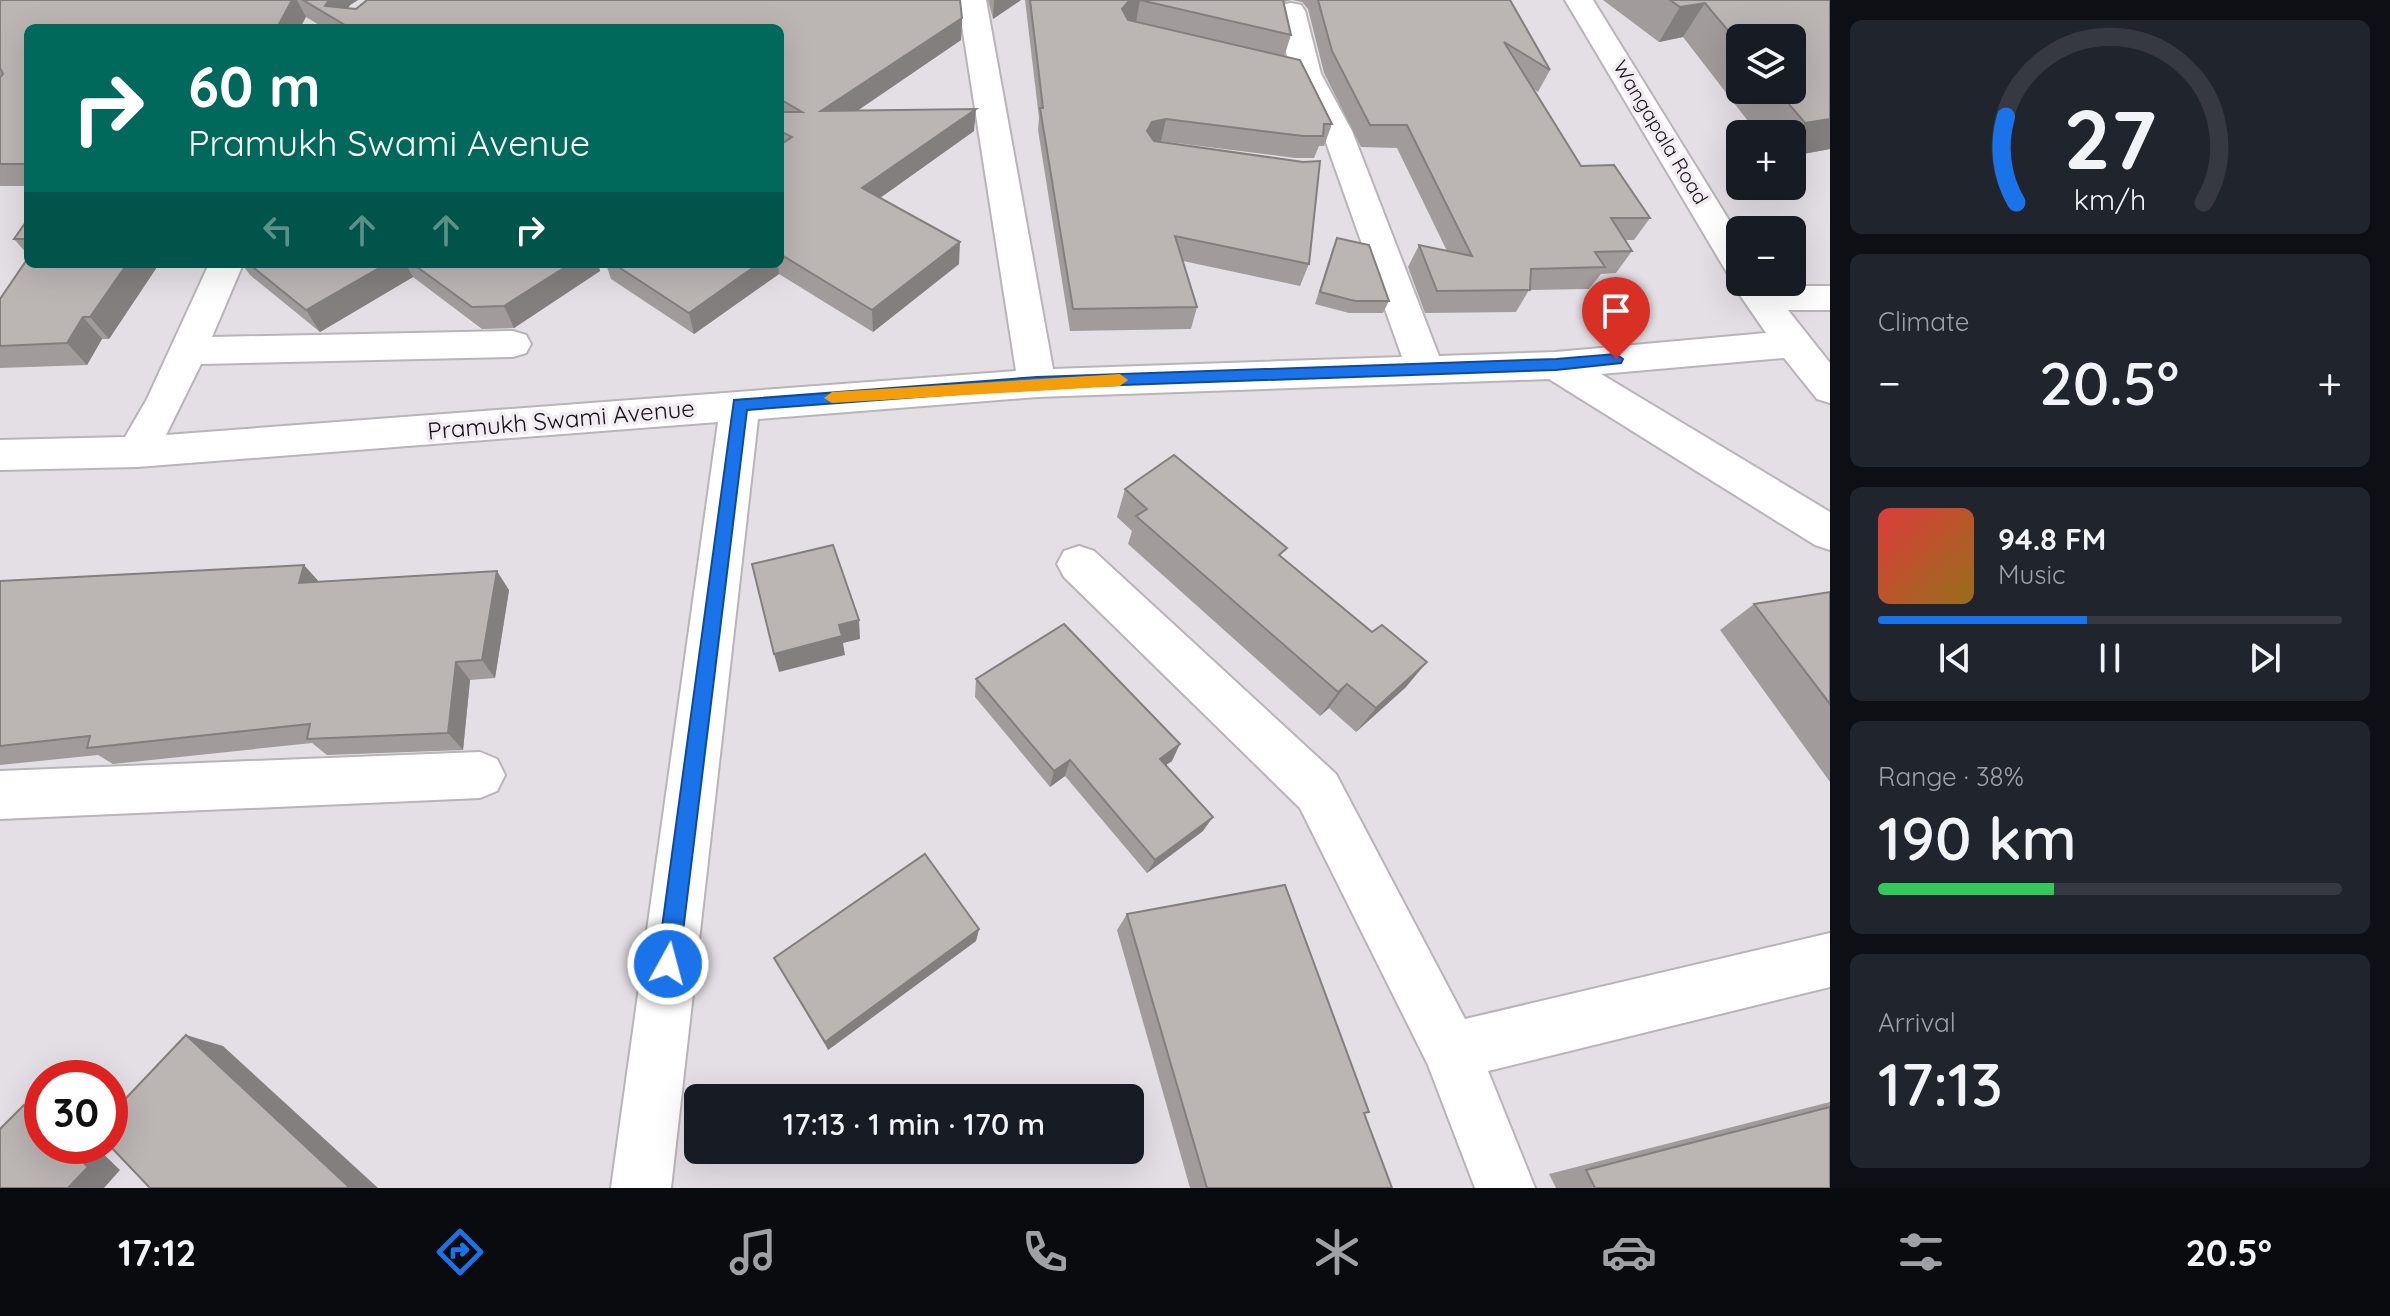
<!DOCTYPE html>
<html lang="en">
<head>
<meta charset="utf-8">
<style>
	body { margin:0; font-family:Quicksand,sans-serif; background:#20242c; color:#f1f3f6; height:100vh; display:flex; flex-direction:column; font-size:30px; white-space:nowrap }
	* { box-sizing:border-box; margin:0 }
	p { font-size:26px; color:#9ea1a6 }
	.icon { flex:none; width:44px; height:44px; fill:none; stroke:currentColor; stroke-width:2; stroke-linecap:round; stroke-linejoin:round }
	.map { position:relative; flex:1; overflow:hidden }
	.drawer { display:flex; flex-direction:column; gap:20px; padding:20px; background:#0d0f14; width:560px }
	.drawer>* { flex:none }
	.guide { position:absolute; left:24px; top:24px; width:760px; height:244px; border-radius:12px; box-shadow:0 8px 32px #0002; background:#00695c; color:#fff; overflow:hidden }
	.buttons { position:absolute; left:1726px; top:24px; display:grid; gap:16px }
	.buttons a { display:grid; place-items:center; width:80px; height:80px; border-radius:12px; background:#171b24; box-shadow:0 8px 32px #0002; font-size:40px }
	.speed { position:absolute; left:24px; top:1060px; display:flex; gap:16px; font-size:40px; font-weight:700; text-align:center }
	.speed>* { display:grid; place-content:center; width:104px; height:104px; border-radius:50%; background:#171b24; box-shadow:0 8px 32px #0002; line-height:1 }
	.speed .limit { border:12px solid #d22; background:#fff; color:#111 }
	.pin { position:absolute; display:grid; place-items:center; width:68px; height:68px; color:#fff; margin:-82px -34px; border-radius:50% 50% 50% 0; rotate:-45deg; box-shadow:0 0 8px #0007 }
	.pin .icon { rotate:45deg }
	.me { position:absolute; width:88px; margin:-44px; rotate:7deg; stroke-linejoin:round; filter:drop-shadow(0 0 6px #0008) }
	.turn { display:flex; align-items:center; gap:28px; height:168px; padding:0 32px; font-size:36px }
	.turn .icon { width:104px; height:104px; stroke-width:2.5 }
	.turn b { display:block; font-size:56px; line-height:68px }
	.lanes { display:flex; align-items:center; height:76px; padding:0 32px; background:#0003; justify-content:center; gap:40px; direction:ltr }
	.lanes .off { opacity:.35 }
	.big { font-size:60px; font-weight:600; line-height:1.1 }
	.drawer .tile { flex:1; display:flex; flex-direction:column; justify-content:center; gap:12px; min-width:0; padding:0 28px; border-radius:12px; background:#20242c }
	.drawer .dial { align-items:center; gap:0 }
	.dial svg { height:208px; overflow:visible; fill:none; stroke:#363941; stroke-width:7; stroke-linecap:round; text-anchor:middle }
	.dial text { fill:#f1f3f6; stroke:none }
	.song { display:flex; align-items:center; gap:24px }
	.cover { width:96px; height:96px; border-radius:12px; background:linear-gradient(135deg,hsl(0 70% 55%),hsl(40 70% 35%)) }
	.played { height:8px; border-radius:4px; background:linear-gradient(90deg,#1a73e8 45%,#363941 45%) }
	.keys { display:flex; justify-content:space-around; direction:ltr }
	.heat { display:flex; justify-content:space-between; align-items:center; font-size:44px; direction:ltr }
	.charge { height:12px; border-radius:6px; background:linear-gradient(90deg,#34c759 38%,#363941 0) }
	.trip { position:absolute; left:684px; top:1084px; width:460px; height:80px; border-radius:12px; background:#171b24; box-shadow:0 8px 32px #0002; font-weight:600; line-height:80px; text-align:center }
	.tab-bar { display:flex; height:128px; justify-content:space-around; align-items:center; background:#090b0e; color:#9ea1a6 }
	.tab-bar .icon { width:56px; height:56px }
	.tab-bar .selected { color:#1a73e8 }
	.tab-bar b { font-size:36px; color:#f1f3f6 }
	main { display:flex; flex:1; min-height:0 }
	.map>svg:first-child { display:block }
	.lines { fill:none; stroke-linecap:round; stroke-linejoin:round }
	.minor-casing { stroke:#b8b4b8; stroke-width:4 }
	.minor { fill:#fff; fill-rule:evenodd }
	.wall { fill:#a19c9b; fill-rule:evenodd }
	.shaded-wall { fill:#837f7e }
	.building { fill:#bbb5b4; stroke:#837f7e; stroke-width:2 }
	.route { fill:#1a73e8; stroke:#114b97; stroke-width:2 }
	.slow { fill:#f59e0b }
	.labels { text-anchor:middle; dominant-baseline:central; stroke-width:7; stroke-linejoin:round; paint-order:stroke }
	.far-street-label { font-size:20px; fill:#141314; stroke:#f1ecf1 }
	.street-label { font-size:24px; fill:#141314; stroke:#f1ecf1 }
</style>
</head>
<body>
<main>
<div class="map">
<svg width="1830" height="1188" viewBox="0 0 1830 1188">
	<rect width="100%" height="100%" fill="#e3dfe4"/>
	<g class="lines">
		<defs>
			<g id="minor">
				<path d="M958 0H986L1053 369 1402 357 1322 131 1291 74 1277 11 1281 5 1291 3 1301 5 1305 11 1321 74 1352 131 1439 356 1556 352 1766 333 1731 282 1735 276 1728 274 1723 266 1565 0H1593L1740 238V282H1767L1770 286H1830V310H1788L1830 363V403L1817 399 1784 358 1601 374 1830 512V550L1815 545 1549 379 1037 397 758 419 671 1188H611L718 422 137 467 0 470V440L125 437 147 399 209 264H243L212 337 513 331 526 335 531 344 526 353 513 357 201 364 166 435 1016 371Z"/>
				<path d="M1079 546 1094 551 1336 774 1465 1019 1830 933V987L1488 1071 1535 1188H1475L1428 1065 1300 808 1064 577 1057 564 1064 551Z"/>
				<path d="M480 752 497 759 505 775 497 791 480 798 0 819V771Z"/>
			</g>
		</defs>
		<use href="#minor" class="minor-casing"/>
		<use href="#minor" class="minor"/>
	</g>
	<g class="wall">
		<path d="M0 0H358L350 5 348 8 962 18 961 40 857 111 974 131 880 198 959 264 873 332 779 274 694 334 611 279 606 264H780V28H324L306 17 28 28V186H0Z"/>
		<path d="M988 0H1021L993 19Z"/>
		<path d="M1025 0H1510L1550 70 1538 92 1534 89 1581 166 1650 218 1634 240H1625L1632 251 1616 273 1601 274 1589 289 1529 290 1516 312 1425 313 1408 267 1419 245 1447 251 1397 148 1361 147 1324 73 1308 9 1302 2 1292 0 1283 2 1291 35 1284 57 1332 124 1324 146H1319L1314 158H1295L1160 141 1309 264 1300 286 1183 261 1197 307 1191 329 1070 331 1038 130 1039 118Z"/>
		<path d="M1603 0H1830V149L1792 156V134H1758L1683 37 1659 42ZM1740 38 1792 90H1740Z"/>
		<path d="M28 219V255L14 239Z"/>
		<path d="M1337 238 1389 301 1383 313H1349L1315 304 1332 250Z"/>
		<path d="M28 264H159L109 339H102L87 365 0 368V299Z"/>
		<path d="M242 264H598L600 271 514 328 482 329 413 277 320 332 250 275Z"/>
		<path d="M1125 489 1282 557 1406 687 1356 732 1329 708 1320 716 1128 544 1132 531 1117 517Z"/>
		<path d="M0 581 319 582 509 590 495 678 470 680 463 750 327 755 312 743 113 764 98 755 0 765Z"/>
		<path d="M1830 592V782L1720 630 1754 604Z"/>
		<path d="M976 679 1172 761 1166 765 1203 831 1147 873 1065 776 1050 787 975 697Z"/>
		<path d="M1127 914 1392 1188H1190L1117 930Z"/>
		<path d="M979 929 976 941 828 1050 774 958Z"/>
		<path d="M1830 1102V1188H1556L1549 1174Z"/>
	</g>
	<g class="shaded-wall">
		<path d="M292 0H297L306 17 300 28H277Z"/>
		<path d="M329 0H358L350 5 339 22 325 6Z"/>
		<path d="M994 0H1021L993 19Z"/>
		<path d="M1140 0 1136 22 1124 24 1122 9 1128 2Z"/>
		<path d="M1705 3 1683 37 1659 42 1680 7Z"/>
		<path d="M962 18 961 40 823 134 821 111Z"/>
		<path d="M976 109 974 131 863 210 862 188Z"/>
		<path d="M1166 119 1161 141 1148 144 1147 131 1152 122Z"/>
		<path d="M1830 119V149L1792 156V139L1805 123Z"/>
		<path d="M960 242 959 264 873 332 872 310Z"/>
		<path d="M127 264H159L109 339 90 317Z"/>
		<path d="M386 264H406L413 277 320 332 306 310Z"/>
		<path d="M570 264H598L600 271 514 328 504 306Z"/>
		<path d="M758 264H778L779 274 694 334 689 313Z"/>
		<path d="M83 317 102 339 87 365 67 343Z"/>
		<path d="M304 565 322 585 299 583Z"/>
		<path d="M497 571 509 590 495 678 482 660Z"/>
		<path d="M859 620 860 639 843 643 845 655 779 672 774 654 839 625Z"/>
		<path d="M456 662 470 680 463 750 448 733Z"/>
		<path d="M1427 662 1406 687 1356 732 1376 708Z"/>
		<path d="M1347 684 1329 708 1320 716 1338 692Z"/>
		<path d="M1180 744 1172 761 1152 774 1160 759Z"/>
		<path d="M1070 760 1065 776 1050 787 1054 771Z"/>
		<path d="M1213 817 1203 831 1147 873 1155 860Z"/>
		<path d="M979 929 976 941 828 1050 825 1042Z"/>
		<path d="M186 1035 223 1046 378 1188H350Z"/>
		<path d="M24 1105 42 1108V1123Z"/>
		<path d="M66 1146H95L120 1170 104 1188H68Z"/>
	</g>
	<g class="building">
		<path d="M0 0H292L277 28H28V164H0V77L3 74 0 68Z"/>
		<path d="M303 0H329L325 6 356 9 367 0H960L962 18 821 111 976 109 862 188 960 242 872 310 780 254V145L792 137 780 131V112H802L780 99V28H656L650 25 644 28H350Z"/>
		<path d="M1030 0H1283L1291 35 1140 0 1128 2 1122 9 1128 20 1300 60 1332 124H1324L1323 136H1303L1166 119 1152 122 1147 131 1154 141 1303 162 1320 161 1309 264 1175 236 1197 307 1073 309 1040 108H1043Z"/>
		<path d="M1318 0H1510L1550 70 1504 42 1581 166 1614 165 1650 218H1611L1632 251 1595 252 1605 267 1531 269 1530 290 1437 291 1419 245 1472 256 1407 125H1370L1332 51Z"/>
		<path d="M1670 0H1830V119L1805 123 1777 90H1792V38H1740V45L1705 3 1680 7Z"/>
		<path d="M28 219V239H14Z"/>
		<path d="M1337 238 1369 245 1389 301H1355L1320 292Z"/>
		<path d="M28 258V264H127L90 317H83L67 343 0 346V299Z"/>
		<path d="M249 264H386L306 310Z"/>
		<path d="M413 264H570L504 306 472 307Z"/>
		<path d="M614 264H758L689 313Z"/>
		<path d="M1174 455 1287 548 1279 555 1372 632 1382 625 1427 662 1376 708 1347 684 1338 692 1136 516 1147 509 1125 489Z"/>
		<path d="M833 545 859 620 839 625 842 636 774 654 752 564Z"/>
		<path d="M304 565 299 583 497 571 482 660 456 662 448 733 307 739 310 724 87 748 90 736 0 746V581Z"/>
		<path d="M1830 592V704L1754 604Z"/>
		<path d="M1064 624 1180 744 1160 759 1213 817 1155 860 1070 760 1054 771 976 679Z"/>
		<path d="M925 854 979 929 825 1042 774 958Z"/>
		<path d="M1285 885 1369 1112 1364 1113 1392 1188H1207L1127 914Z"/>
		<path d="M186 1035 350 1188H150L110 1146V1115Z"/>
		<path d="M24 1105 42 1123V1146H66L88 1167 68 1188H0V1129Z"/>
		<path d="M1830 1107V1188H1595L1586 1170Z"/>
	</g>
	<path class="route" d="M1616 354 1623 359 1621 363 1556 370 1037 388 747 410 679 964 676 972 668 976 660 972 657 964 734 400 1037 377 1556 359Z"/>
	<path class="slow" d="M1120 374 1128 380 1120 386 832 403 824 398 832 392Z"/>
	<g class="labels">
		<g class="far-street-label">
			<text transform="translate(1661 132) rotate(59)">Wangapala Road</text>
		</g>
		<g class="street-label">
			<text transform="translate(561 419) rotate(-5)">Pramukh Swami Avenue</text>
		</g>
	</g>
</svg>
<div class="buttons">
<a><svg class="icon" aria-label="layers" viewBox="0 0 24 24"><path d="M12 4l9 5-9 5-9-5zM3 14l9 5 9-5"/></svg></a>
<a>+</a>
<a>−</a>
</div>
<div class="speed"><div class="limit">30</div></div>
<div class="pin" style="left:1616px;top:359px;background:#d93025"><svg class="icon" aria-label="arrive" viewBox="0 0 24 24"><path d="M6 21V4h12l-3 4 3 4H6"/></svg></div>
<svg class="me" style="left:668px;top:964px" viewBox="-20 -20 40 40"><circle r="17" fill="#1a73e8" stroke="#fff" stroke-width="3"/><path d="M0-11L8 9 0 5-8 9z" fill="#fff"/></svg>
<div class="trip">17:13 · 1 min · 170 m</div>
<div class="guide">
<div class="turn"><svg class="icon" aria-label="right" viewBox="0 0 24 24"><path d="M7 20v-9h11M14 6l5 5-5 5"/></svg><div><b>60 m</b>Pramukh Swami Avenue</div></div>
<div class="lanes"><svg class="icon off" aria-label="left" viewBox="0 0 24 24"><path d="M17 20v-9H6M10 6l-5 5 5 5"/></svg><svg class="icon off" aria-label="ahead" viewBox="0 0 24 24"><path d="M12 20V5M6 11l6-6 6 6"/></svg><svg class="icon off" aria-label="ahead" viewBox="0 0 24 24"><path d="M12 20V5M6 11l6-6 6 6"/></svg><svg class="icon" aria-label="right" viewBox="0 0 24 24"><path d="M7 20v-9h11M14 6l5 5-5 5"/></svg></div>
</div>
</div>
<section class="drawer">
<div class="tile dial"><svg viewBox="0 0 100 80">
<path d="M14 69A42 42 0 1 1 86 69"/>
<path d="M14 69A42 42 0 0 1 10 36" stroke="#1a73e8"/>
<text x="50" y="56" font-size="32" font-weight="700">27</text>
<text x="50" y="72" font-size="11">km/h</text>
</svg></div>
<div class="tile"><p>Climate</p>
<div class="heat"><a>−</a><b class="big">20.5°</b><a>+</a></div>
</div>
<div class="tile">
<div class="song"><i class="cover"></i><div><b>94.8 FM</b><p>Music</p></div></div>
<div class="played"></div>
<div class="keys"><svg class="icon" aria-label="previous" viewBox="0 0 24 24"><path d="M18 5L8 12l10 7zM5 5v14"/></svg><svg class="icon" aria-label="pause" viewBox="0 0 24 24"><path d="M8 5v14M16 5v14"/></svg><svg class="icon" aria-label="next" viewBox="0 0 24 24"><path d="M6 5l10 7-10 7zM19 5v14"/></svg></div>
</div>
<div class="tile"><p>Range · 38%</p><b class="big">190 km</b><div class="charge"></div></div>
<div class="tile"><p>Arrival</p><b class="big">17:13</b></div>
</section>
</main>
<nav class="tab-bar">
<b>17:12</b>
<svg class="icon selected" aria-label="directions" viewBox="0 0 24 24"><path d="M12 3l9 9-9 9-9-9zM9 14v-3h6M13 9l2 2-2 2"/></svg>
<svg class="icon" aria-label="music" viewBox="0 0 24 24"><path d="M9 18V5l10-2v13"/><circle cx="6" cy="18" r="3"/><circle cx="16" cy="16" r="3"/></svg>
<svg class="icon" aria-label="phone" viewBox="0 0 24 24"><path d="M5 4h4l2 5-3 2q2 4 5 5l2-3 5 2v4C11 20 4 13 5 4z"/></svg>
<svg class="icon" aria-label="climate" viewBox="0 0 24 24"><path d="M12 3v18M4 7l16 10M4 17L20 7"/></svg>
<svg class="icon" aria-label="car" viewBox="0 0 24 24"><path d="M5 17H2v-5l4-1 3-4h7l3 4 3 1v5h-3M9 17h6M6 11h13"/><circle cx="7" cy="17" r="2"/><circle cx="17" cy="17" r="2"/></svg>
<svg class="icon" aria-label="filters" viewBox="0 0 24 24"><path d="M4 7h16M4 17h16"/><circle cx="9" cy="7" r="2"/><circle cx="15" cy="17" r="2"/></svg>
<b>20.5°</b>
</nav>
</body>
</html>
